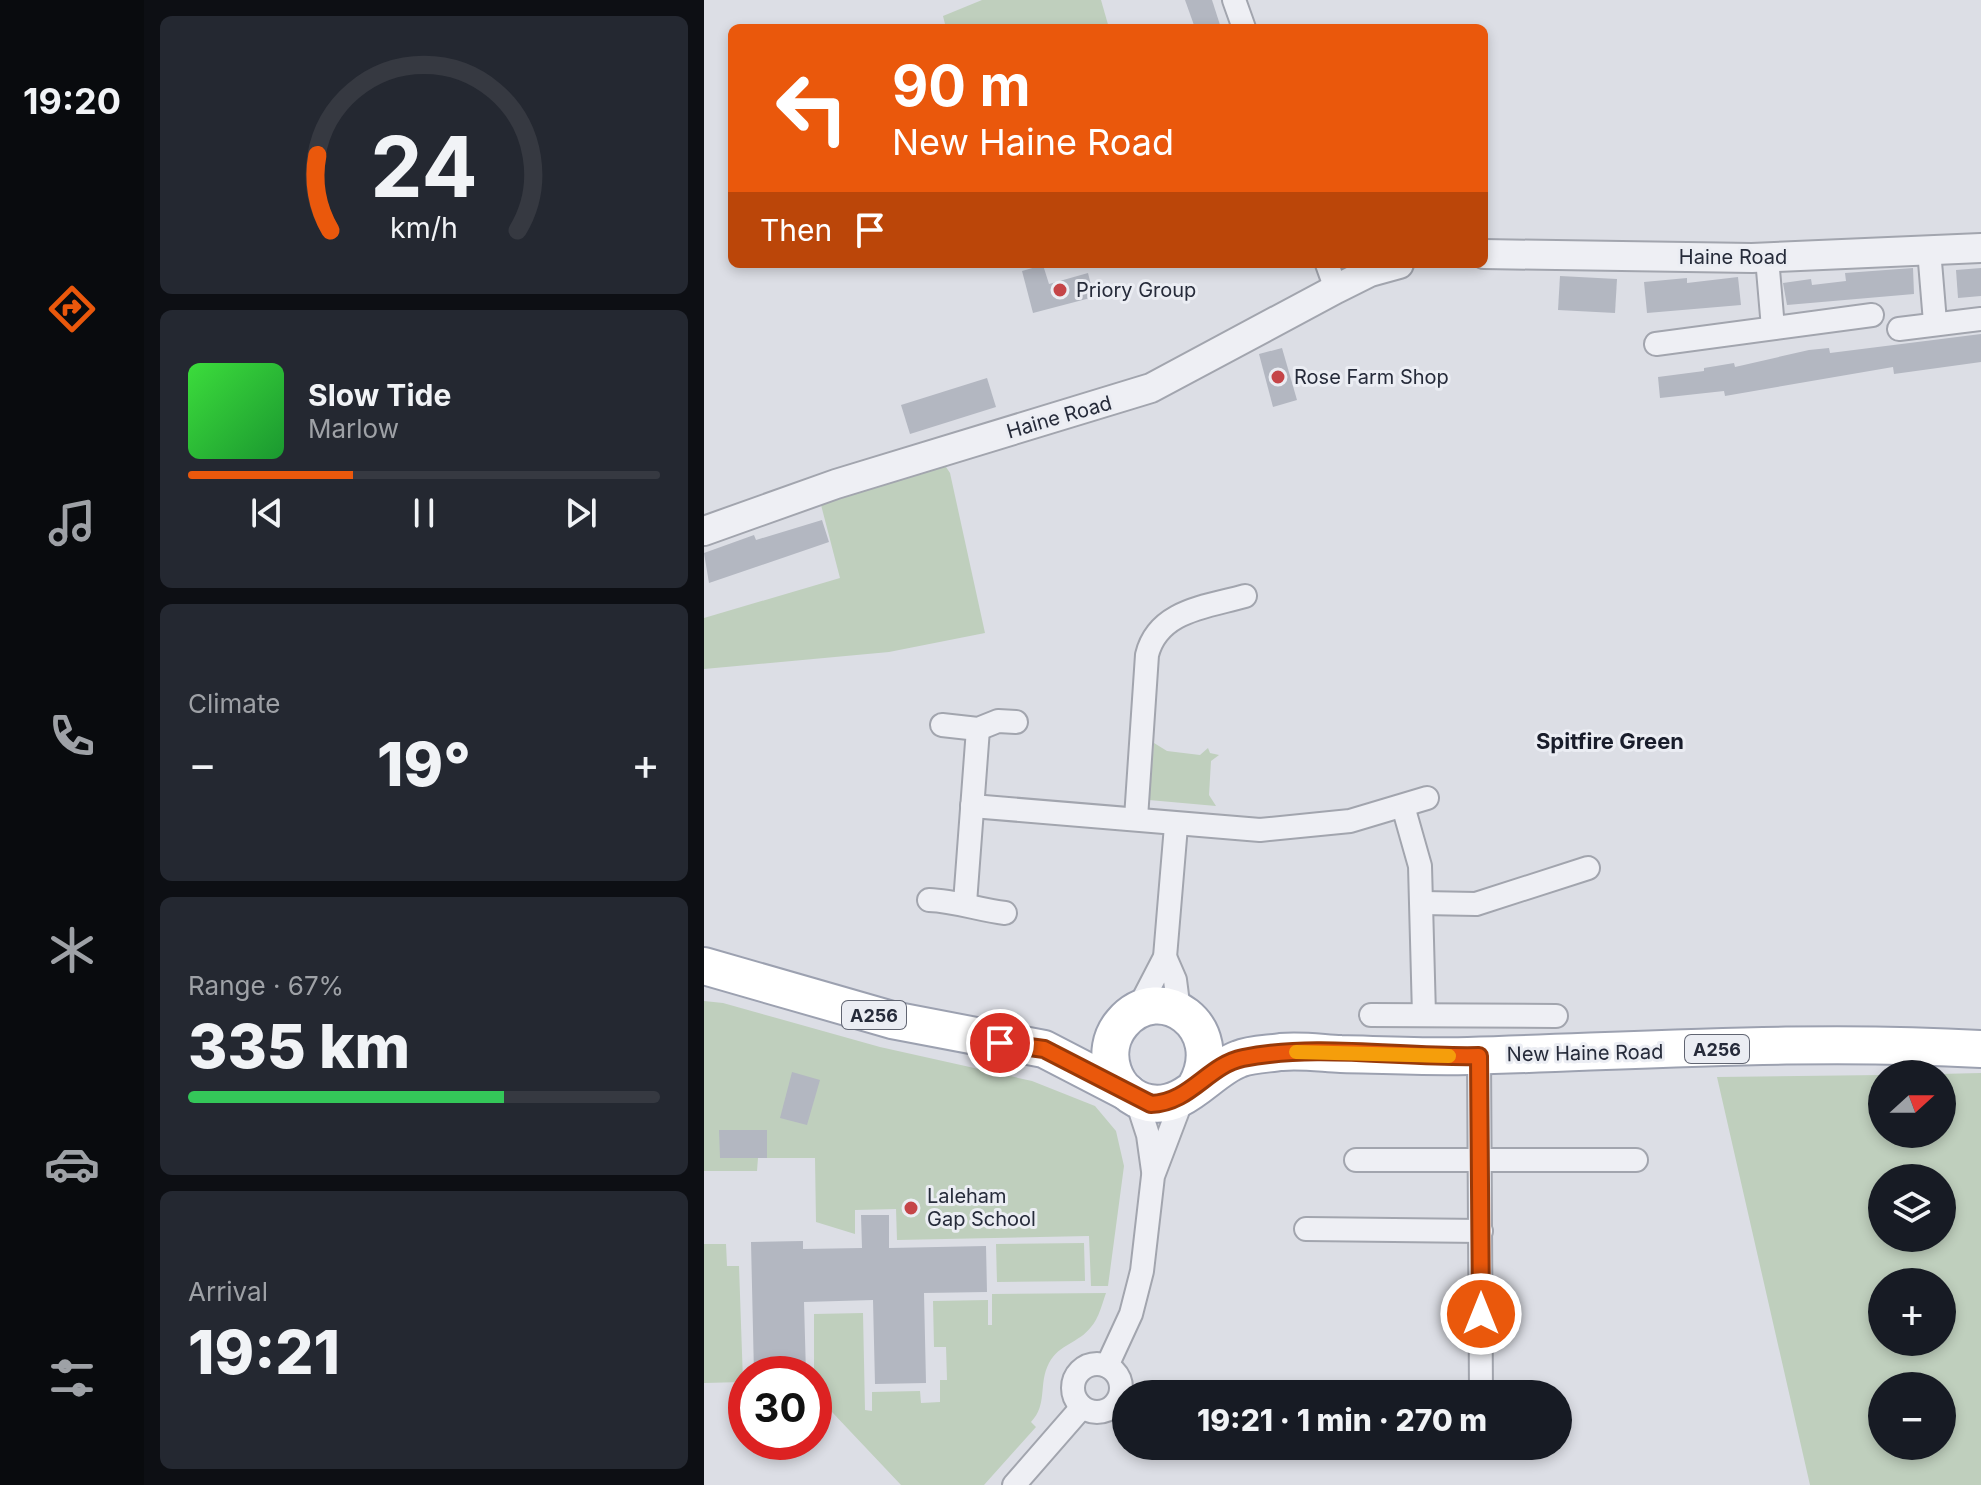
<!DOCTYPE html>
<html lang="en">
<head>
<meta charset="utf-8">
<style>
	body { margin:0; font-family:Inter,sans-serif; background:#242831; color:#f1f3f6; height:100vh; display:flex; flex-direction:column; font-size:30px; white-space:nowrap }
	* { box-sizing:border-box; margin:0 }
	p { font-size:26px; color:#9ea1a6 }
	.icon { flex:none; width:44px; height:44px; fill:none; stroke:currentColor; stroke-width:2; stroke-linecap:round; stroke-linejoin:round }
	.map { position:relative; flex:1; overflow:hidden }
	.sheet { display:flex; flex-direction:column; gap:16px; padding:16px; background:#0d0f14; width:560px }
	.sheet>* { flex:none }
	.top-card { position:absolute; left:24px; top:24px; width:760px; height:244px; border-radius:12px; box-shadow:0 4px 12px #0003; background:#ea580c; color:#fff; overflow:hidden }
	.needle { width:52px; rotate:69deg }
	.controls { position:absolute; left:1164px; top:1060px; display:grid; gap:16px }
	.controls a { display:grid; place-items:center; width:88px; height:88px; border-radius:50%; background:#171b24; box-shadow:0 4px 12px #0003; font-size:40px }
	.speed { position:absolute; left:24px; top:1356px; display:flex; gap:16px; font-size:40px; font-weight:700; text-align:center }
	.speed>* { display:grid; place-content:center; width:104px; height:104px; border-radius:50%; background:#171b24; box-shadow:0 4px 12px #0003; line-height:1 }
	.speed .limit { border:12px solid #d22; background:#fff; color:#111 }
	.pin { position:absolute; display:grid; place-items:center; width:68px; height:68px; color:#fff; margin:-34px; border:4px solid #fff; border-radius:50%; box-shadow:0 2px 8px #0007 }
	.me { position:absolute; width:88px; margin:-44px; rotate:0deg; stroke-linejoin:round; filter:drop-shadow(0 0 6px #0008) }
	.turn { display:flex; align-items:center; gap:28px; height:168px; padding:0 32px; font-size:36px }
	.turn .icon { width:104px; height:104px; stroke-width:2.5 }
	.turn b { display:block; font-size:56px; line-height:68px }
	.then { display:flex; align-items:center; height:76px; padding:0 32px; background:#0003; gap:16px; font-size:30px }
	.big { font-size:60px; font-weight:800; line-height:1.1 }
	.sheet .card { flex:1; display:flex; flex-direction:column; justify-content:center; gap:12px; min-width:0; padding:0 28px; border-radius:12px; background:#242831 }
	.sheet .dial { align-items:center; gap:0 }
	.dial svg { height:208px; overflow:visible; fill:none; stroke:#363941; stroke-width:7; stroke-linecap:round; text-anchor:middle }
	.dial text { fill:#f1f3f6; stroke:none }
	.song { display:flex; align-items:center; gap:24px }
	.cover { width:96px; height:96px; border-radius:12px; background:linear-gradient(135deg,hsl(120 70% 55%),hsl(130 70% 35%)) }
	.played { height:8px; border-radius:4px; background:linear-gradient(90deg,#ea580c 35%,#363941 35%) }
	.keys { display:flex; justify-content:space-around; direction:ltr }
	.heat { display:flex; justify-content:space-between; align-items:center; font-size:44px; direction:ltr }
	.charge { height:12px; border-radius:6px; background:linear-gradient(90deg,#34c759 67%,#363941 0) }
	.trip { position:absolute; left:408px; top:1380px; width:460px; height:80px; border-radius:40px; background:#171b24; box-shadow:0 4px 12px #0003; font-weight:800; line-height:80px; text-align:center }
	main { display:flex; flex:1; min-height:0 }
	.dock { display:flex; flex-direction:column; width:144px; justify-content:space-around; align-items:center; background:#090b0e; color:#9ea1a6 }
	.dock .icon { width:56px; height:56px }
	.dock .active { color:#ea580c }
	.dock b { font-size:36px; color:#f1f3f6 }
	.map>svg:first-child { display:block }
	.green { fill:#bfcfbd; fill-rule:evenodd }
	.building { fill:#b3b7c1 }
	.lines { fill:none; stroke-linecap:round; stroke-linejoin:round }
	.minor-casing { stroke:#a2a5ae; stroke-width:26 }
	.tertiary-casing { stroke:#a2a5ae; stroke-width:32 }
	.primary-casing { stroke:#9ca1b0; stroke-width:40 }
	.minor { stroke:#eeeff4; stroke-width:22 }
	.tertiary { stroke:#eeeff4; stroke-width:28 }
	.primary { stroke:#fff; stroke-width:36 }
	.route-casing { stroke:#983908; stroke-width:20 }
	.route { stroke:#ea580c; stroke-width:14 }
	.slow { stroke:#f59e0b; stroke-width:14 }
	.poi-dot { fill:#c54548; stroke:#ebedf3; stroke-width:3 }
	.labels { text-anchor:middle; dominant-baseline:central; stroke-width:6; stroke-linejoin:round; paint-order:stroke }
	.shield { fill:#ebedf3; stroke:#616572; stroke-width:2 }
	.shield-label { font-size:18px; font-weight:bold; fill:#262b3a }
	.street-label { font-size:20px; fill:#262b3a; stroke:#ebedf3 }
	.poi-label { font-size:20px; fill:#262b3a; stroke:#ebedf3; text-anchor:start }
	.neighbourhood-label { font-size:22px; font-weight:bold; fill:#191d2b; stroke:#ebedf3 }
</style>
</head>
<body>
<main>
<nav class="dock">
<b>19:20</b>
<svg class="icon active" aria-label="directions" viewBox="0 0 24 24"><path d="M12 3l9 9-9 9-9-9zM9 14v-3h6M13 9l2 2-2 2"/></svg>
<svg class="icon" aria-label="music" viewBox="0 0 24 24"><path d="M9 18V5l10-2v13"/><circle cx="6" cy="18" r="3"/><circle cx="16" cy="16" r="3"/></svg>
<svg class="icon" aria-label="phone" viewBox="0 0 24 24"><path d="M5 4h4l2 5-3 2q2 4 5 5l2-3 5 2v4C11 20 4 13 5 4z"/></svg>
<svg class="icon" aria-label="climate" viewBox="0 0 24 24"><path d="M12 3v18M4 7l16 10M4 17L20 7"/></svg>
<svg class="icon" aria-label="car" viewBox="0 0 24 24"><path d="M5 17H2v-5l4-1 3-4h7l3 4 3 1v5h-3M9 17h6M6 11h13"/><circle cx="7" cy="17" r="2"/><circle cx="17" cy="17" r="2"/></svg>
<svg class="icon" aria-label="filters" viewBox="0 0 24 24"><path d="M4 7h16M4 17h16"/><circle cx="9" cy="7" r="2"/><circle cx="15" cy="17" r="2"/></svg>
</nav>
<section class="sheet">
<div class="card dial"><svg viewBox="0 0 100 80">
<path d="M14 69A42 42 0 1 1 86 69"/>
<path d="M14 69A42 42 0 0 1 9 40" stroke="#ea580c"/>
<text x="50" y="56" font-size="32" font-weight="700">24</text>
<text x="50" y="72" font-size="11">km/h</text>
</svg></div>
<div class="card">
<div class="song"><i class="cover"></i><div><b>Slow Tide</b><p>Marlow</p></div></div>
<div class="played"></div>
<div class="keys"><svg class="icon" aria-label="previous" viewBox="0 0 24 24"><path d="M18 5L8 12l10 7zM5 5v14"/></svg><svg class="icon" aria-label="pause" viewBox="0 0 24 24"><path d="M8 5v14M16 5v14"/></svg><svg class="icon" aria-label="next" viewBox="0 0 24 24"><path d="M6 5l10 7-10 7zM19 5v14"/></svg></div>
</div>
<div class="card"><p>Climate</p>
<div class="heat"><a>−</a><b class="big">19°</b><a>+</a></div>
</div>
<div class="card"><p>Range · 67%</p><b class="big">335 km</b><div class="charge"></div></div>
<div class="card"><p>Arrival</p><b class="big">19:21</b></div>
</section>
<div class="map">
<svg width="1277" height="1485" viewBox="0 0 1277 1485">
	<rect width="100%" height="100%" fill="#dcdee5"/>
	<g class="green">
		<path d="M278 0H397L405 28H242L239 16Z"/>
		<path d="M238 461 246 473 281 633 185 652 0 669V618L136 578 116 501Z"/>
		<path d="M450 743 463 751 496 755 504 748 506 753 515 755 507 761 505 795 512 806 445 800Z"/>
		<path d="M0 1001 19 1003 176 1047 328 1081 391 1106 412 1131 420 1166 404 1286H387L385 1236 193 1240 192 1209 151 1210V1234L112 1222 111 1158H54L53 1171H0Z"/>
		<path d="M1277 1073V1485H1106L1013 1077 1178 1075V1134H1238V1074H1235ZM1178 1178H1238V1238H1178ZM1178 1282H1238V1342H1178ZM1178 1386H1238V1446H1178Z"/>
		<path d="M380 1243 381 1281 293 1282 292 1244Z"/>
		<path d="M0 1244H22L23 1266H35L39 1382 0 1383Z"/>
		<path d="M402 1293C398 1304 395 1318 387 1327 375 1343 355 1344 345 1363 334 1384 344 1404 327 1422L332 1427 280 1485H197L128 1412H110V1314L159 1313 161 1410 168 1411V1392L216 1391 217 1403 236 1402V1380H243L242 1347H230L229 1301 284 1300V1325H288V1294Z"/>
	</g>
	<g class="building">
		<path d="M481 0H508L517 28H491Z"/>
		<path d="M339 265 345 284 384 273 390 297 329 313 318 271Z"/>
		<path d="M1209 268 1210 294 1083 305 1079 283 1107 279 1108 285 1142 281 1141 273Z"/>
		<path d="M1277 268V296L1254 298 1252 270Z"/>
		<path d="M856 276 913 279 911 313 854 310Z"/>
		<path d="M1034 277 1037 305 943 313 940 282 983 278V283Z"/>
		<path d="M1277 334V362L1190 374 1189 367 1021 396 1020 391 956 398 954 377 1000 371V368L1030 363 1031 367 1105 350 1125 348 1126 353Z"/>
		<path d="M578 348 593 400 569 407 555 354Z"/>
		<path d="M283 378 292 407 206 434 197 405Z"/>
		<path d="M118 520 125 542 5 583 0 553 50 535 52 540Z"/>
		<path d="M88 1072 116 1080 103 1125 76 1118Z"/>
		<path d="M15 1130H63V1158H16Z"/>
		<path d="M157 1215H185V1248L282 1246 283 1292 220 1293 222 1383 171 1384 169 1300 100 1302 102 1374H50L47 1242 99 1241V1249L158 1248Z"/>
	</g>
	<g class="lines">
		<defs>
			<g id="minor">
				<path d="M530 0 540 28"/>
				<path d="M1225 250 1231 322"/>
				<path d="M1063 258 1069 328"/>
				<path d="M623 264 632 289"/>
				<path d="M1195 329 1277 319"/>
				<path d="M952 344 1168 315"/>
				<path d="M238 725 274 729 294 721 312 722"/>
				<path d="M268 806 556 830 646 821 723 798"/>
				<path d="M699 806 716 866 720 1015"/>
				<path d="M432 818 443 655C454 610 503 607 541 596"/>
				<path d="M225 900C252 901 275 910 301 913"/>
				<path d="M261 903 274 729"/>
				<path d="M719 903 772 904 884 868"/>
				<path d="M461 957 471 980 475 1011"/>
				<path d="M433 1011 461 957 472 826"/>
				<path d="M667 1015 852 1016"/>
				<path d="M775 1056 777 1394"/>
				<path d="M432 1098 444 1135 449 1171"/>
				<path d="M652 1160H932"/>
				<path d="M602 1229 777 1231"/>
				<circle cx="393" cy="1388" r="24"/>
				<path d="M403 1366 427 1314 438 1271 449 1176 479 1097"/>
				<path d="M310 1485 378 1407"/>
			</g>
			<g id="tertiary">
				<path d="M780 254 1048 258 1277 248"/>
				<path d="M0 531 132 484 447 388 632 289 666 272 695 264"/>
			</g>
			<g id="primary">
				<path d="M0 966 188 1020 340 1049 423 1092"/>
				<path d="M492 1086C525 1027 456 978 418 1023 394 1051 409 1096 445 1103 481 1110 505 1070 535 1059 547 1054 564 1054 577 1052 596 1050 617 1053 637 1054 679 1055 721 1057 764 1056 934 1051 1107 1039 1277 1049"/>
			</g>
		</defs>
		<use href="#minor" class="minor-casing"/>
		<use href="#tertiary" class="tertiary-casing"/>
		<use href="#primary" class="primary-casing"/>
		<use href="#minor" class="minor"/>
		<use href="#tertiary" class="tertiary"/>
		<use href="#primary" class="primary"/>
	</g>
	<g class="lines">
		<defs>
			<path id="route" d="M296 1043 340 1049 447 1104C486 1103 504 1065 539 1058 613 1043 699 1058 775 1056L777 1314"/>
		</defs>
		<use href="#route" class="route-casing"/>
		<use href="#route" class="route"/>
		<path class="slow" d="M592 1052 745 1056"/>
	</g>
	<g class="poi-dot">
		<circle cx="356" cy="290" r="8"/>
		<circle cx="574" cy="377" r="8"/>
		<circle cx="207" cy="1208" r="8"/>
	</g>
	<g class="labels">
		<g class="shield">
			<rect x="138" y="1001" width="64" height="28" rx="6"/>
			<rect x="981" y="1035" width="64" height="28" rx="6"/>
		</g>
		<g class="shield-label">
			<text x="170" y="1015">A256</text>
			<text x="1013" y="1049">A256</text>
		</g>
		<g class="street-label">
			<text x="1029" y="257">Haine Road</text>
			<text transform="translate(355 417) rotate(-16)">Haine Road</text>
			<text transform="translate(881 1053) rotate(-1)">New Haine Road</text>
		</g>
		<g class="poi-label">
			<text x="372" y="290">Priory Group</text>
			<text x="590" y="377">Rose Farm Shop</text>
			<text x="223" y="1196">Laleham<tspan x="223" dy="23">Gap School</tspan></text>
		</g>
		<g class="neighbourhood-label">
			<text x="906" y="741">Spitfire Green</text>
		</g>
	</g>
</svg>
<div class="controls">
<a><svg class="needle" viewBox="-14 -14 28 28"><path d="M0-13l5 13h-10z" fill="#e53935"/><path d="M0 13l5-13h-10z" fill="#9ea1a6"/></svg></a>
<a><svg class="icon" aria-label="layers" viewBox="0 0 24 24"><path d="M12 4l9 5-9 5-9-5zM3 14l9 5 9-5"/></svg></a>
<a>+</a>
<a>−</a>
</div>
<div class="speed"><div class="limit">30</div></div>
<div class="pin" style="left:296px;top:1043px;background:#d93025"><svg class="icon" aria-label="arrive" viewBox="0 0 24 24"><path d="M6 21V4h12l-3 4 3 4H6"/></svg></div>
<svg class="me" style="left:777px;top:1314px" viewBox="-20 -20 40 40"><circle r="17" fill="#ea580c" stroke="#fff" stroke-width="3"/><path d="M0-11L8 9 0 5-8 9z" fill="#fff"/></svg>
<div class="trip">19:21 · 1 min · 270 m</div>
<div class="top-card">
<div class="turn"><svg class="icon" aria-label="left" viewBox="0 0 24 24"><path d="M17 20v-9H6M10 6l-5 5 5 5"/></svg><div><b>90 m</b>New Haine Road</div></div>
<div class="then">Then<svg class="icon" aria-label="arrive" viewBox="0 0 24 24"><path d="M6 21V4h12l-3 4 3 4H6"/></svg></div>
</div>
</div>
</main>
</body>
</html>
